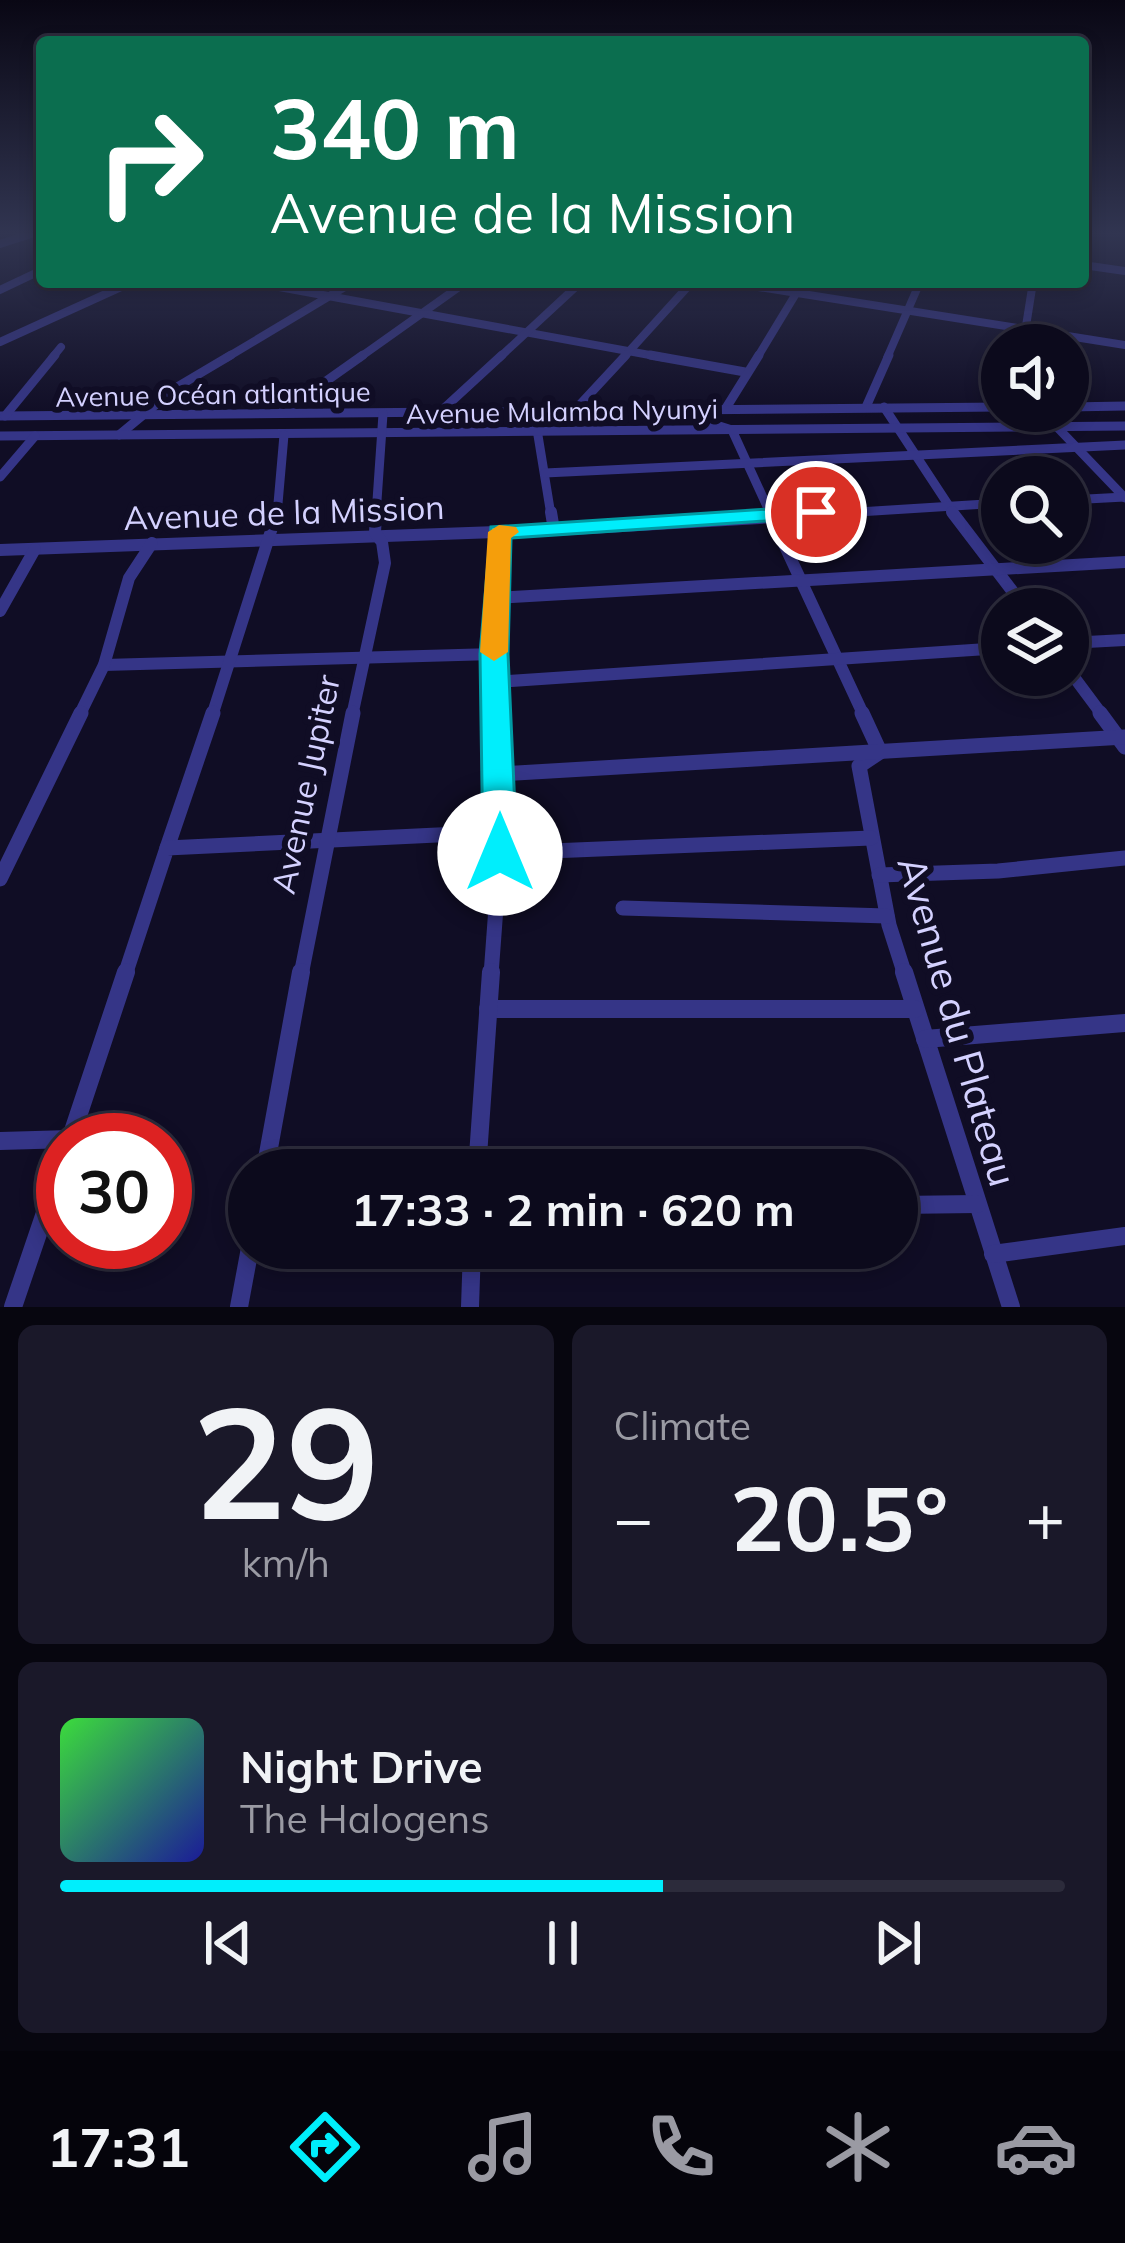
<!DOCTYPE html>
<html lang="en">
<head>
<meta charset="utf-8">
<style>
	body { margin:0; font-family:Mulish,sans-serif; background:#1a1829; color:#f1f3f6; height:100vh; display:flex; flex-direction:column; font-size:45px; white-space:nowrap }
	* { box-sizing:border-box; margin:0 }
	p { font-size:39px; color:#9a9aa3 }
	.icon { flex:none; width:66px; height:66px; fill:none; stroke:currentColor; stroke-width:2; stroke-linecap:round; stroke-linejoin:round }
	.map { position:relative; height:1307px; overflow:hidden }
	.panel { display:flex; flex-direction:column; gap:18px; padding:18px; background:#07060f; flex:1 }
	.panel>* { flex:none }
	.hud { position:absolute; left:36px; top:36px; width:1053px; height:252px; border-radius:12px; box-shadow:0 6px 18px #0003,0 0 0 3px #2c2b3b; background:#0b6e4f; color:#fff; overflow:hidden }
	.buttons { position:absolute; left:981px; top:324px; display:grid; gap:24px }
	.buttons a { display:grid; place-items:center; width:108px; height:108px; border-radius:50%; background:#0c0a1c; box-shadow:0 6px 18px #0003,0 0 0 3px #2c2b3b; font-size:60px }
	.speed { position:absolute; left:36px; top:1113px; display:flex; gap:24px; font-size:60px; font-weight:700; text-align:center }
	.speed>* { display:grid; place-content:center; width:156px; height:156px; border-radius:50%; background:#0c0a1c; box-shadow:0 6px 18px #0003,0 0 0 3px #2c2b3b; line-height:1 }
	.speed .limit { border:18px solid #d22; background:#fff; color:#111 }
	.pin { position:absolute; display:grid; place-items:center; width:102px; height:102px; color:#fff; margin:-51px; border:6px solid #fff; border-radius:50%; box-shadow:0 3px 12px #0007 }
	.me { position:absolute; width:132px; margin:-66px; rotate:0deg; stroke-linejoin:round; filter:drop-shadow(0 0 9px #0008) }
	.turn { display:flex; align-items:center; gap:42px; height:252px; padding:0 36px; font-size:54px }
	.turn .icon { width:156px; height:156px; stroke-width:2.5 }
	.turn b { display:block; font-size:84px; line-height:102px }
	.big { font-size:90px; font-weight:700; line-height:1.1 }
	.panel .widget { flex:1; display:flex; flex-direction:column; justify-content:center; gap:18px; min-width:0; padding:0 42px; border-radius:18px; background:#1a1829 }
	.panel .dial { align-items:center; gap:0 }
	.dial b { font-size:156px; line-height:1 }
	.song { display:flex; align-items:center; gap:36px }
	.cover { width:144px; height:144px; border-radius:18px; background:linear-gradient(135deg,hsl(120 70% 55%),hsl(240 70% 35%)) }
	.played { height:12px; border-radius:6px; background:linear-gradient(90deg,#00eefc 60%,#2c2b3b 60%) }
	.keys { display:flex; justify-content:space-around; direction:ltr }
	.heat { display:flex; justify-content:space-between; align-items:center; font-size:66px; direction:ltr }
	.panel .tiles { flex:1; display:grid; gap:18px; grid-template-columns:1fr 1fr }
	.widget:last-child { grid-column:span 2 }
	.trip { position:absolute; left:228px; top:1149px; width:690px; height:120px; border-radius:60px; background:#0c0a1c; box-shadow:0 6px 18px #0003,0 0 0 3px #2c2b3b; font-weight:700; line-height:120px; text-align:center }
	.tabs { display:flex; height:192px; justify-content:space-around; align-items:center; background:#05040b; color:#9a9aa3 }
	.tabs .icon { width:84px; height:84px }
	.tabs .selected { color:#00eefc }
	.tabs b { font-size:54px; color:#f1f3f6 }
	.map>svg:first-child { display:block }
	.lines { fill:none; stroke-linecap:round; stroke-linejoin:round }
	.minor-far4 { stroke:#353587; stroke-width:8 }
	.minor-far3 { stroke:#353587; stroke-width:9 }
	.minor-far2 { stroke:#353587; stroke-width:12 }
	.minor-far1 { stroke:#353587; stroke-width:15 }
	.minor { stroke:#353587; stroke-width:18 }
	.route { fill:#00eefc; stroke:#009ba4; stroke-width:3 }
	.slow { fill:#f59e0b }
	.labels { text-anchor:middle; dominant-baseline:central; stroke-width:12; stroke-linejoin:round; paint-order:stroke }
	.far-street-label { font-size:27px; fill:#d4d1ff; stroke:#100d25 }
	.street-label { font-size:33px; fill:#d4d1ff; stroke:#100d25 }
	.near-street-label { font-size:39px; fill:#d4d1ff; stroke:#100d25 }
</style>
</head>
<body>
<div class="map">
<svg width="1125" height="1307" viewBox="0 0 1125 1307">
	<rect width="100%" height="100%" fill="#100d25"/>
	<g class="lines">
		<g class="minor-far4">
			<path d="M0 244 31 234"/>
			<path d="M1083 265 1125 271"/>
			<path d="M252 282 666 358"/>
			<path d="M727 282 1125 345"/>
			<path d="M0 290 42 270"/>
			<path d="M0 342 132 282"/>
			<path d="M1023 345 1033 282"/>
			<path d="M52 358 61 347"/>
			<path d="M226 358 353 282"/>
			<path d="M359 358 466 282"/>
			<path d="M499 358 581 282"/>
			<path d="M623 358 692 282"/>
			<path d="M757 358 803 282"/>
			<path d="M887 358 920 282"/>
		</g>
		<g class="minor-far3">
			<path d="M650 355 745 372"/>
			<path d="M866 407 889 355"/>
			<path d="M884 407 955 515"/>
			<path d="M1068 407 1125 406"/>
			<path d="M726 408 759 355"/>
			<path d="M666 409 732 430 771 515"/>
			<path d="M534 411 551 515"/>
			<path d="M574 411 626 355"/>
			<path d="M440 412 502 355"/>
			<path d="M281 413 363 355"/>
			<path d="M0 416 1002 407"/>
			<path d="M5 416 55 355"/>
			<path d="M1056 426 1125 498"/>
			<path d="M119 435 177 387 231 355"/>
			<path d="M0 436 1125 426"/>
			<path d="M545 473 1125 445"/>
			<path d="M0 477 35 436"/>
			<path d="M1068 500 1125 497"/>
			<path d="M277 515 284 435"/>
			<path d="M376 515 383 414"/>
			<path d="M810 515 1002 503"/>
		</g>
		<g class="minor-far2">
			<path d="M551 512 554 530"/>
			<path d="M769 512 864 716"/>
			<path d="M952 512 1026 609"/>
			<path d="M0 550 554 530 860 512"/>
			<path d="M494 598 1125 562"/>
			<path d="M0 611 35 549"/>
			<path d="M1068 643 1125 640"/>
			<path d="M104 665 494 654"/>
			<path d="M1068 669 1103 716"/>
			<path d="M495 682 1002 648"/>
			<path d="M79 716 104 665 129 578 152 543"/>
			<path d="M212 716 277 512"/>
			<path d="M352 716 385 563 382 542 375 533 376 512"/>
			<path d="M496 716 499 532"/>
		</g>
		<g class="minor-far1">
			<path d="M862 713 880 752 859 766 889 925 905 975"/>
			<path d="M1100 713 1125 747"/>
			<path d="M500 774 1125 737"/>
			<path d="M167 848 213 713"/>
			<path d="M500 853 871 838"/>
			<path d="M879 875 998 871 1125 858"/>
			<path d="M0 879 81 713"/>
			<path d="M623 908 887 916"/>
			<path d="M125 975 167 848 500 832"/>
			<path d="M301 975 353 713"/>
			<path d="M491 975 500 853 496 713"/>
		</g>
		<g class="minor">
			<path d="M904 972 1011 1307"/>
			<path d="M488 1009H915"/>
			<path d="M925 1039 1125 1023"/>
			<path d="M70 1140 126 972"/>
			<path d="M0 1141 70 1139"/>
			<path d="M265 1170 301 972"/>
			<path d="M477 1170 491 972"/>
			<path d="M897 1205 977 1204"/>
			<path d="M993 1254 1125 1236"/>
			<path d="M13 1307 63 1160"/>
			<path d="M239 1307 250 1248"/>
			<path d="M470 1307 472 1248"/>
		</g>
	</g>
	<linearGradient id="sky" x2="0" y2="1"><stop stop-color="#090714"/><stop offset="0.56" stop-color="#313551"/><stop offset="1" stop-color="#313551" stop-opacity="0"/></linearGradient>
	<rect width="1125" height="417" fill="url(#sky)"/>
	<path class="route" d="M816 506 828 512 824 517 511 538 508 654 517 853 512 863 500 867 488 863 483 853 480 654 491 527Z"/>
	<path class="slow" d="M499 525 516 527 519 532 511 538 508 652 494 661 480 652 488 532Z"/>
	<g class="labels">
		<g class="far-street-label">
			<text transform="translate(213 394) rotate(-1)">Avenue Océan atlantique</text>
			<text transform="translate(562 411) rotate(-1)">Avenue Mulamba Nyunyi</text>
		</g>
		<g class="street-label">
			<text transform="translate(284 512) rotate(-2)">Avenue de la Mission</text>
			<text transform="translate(305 784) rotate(-78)">Avenue Jupiter</text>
		</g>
		<g class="near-street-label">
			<text transform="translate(958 1021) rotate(74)">Avenue du Plateau</text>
		</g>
	</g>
</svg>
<div class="buttons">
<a><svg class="icon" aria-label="sound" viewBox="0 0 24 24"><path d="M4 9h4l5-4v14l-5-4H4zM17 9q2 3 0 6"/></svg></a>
<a><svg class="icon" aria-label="search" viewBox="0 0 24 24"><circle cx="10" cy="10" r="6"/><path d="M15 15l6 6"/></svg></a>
<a><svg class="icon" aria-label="layers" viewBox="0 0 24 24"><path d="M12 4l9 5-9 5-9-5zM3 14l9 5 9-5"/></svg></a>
</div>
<div class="speed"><div class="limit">30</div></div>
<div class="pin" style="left:816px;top:512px;background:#d93025"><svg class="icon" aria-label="arrive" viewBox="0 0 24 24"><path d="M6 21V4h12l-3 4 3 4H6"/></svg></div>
<svg class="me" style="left:500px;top:853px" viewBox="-20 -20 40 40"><circle r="19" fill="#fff"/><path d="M0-13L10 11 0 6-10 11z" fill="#00eefc"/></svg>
<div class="trip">17:33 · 2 min · 620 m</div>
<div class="hud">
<div class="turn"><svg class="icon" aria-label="right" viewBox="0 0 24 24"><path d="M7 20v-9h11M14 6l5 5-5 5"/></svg><div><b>340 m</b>Avenue de la Mission</div></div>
</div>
</div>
<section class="panel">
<div class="tiles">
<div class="widget dial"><b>29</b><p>km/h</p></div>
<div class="widget"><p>Climate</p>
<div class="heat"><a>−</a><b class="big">20.5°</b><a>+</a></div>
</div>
<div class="widget">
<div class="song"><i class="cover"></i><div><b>Night Drive</b><p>The Halogens</p></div></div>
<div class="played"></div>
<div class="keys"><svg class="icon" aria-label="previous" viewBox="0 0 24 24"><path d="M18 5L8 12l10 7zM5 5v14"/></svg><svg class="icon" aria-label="pause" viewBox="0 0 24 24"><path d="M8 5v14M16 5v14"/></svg><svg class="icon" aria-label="next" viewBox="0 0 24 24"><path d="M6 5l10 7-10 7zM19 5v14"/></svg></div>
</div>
</div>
</section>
<nav class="tabs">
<b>17:31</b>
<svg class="icon selected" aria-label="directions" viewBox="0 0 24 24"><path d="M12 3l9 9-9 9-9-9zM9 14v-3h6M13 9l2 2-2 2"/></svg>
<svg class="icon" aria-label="music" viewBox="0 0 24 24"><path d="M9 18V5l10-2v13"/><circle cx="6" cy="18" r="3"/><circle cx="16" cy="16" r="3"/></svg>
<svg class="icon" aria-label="phone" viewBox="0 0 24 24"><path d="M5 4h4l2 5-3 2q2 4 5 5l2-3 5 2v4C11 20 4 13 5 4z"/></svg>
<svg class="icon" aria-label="climate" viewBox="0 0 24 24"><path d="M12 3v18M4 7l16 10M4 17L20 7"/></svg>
<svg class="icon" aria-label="car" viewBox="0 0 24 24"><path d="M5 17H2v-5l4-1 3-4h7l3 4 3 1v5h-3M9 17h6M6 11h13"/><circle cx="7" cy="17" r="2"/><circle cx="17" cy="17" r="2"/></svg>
</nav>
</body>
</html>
